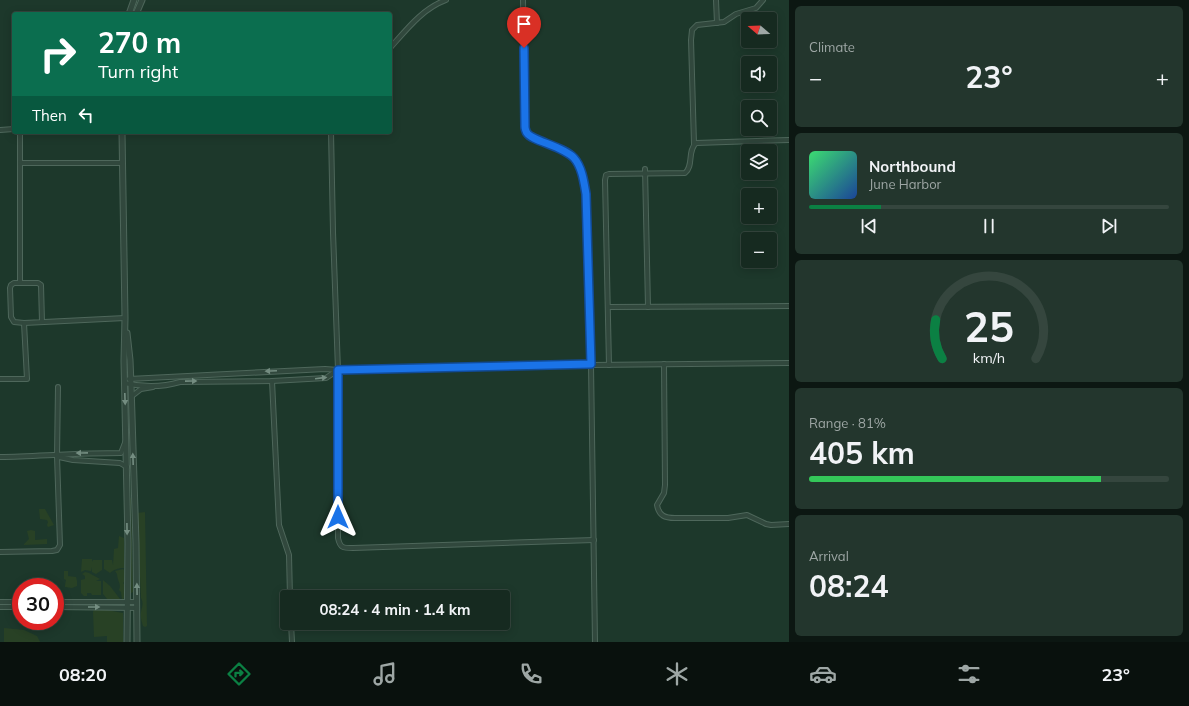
<!DOCTYPE html>
<html lang="en">
<head>
<meta charset="utf-8">
<style>
	body { margin:0; font-family:Mulish,sans-serif; background:#23362d; color:#f1f3f6; height:100vh; display:flex; flex-direction:column; font-size:15px; white-space:nowrap }
	* { box-sizing:border-box; margin:0 }
	p { font-size:13px; color:#9ea7a5 }
	.icon { flex:none; width:22px; height:22px; fill:none; stroke:currentColor; stroke-width:2; stroke-linecap:round; stroke-linejoin:round }
	.map { position:relative; flex:1; overflow:hidden }
	.panel { display:flex; flex-direction:column; gap:6px; padding:6px; background:#0c1712; width:400px }
	.panel>* { flex:none }
	.hud { position:absolute; left:12px; top:12px; width:380px; height:122px; border-radius:4px; box-shadow:0 2px 10px #0003,0 0 0 1px #35463e; background:#0b6e4f; color:#fff; overflow:hidden }
	.needle { width:26px; rotate:289deg }
	.tools { position:absolute; left:741px; top:12px; display:grid; gap:8px }
	.tools a { display:grid; place-items:center; width:36px; height:36px; border-radius:4px; background:#162a20; box-shadow:0 2px 10px #0003,0 0 0 1px #35463e; font-size:20px }
	.speed { position:absolute; left:12px; top:578px; display:flex; gap:8px; font-size:20px; font-weight:700; text-align:center }
	.speed>* { display:grid; place-content:center; width:52px; height:52px; border-radius:50%; background:#162a20; box-shadow:0 2px 10px #0003,0 0 0 1px #35463e; line-height:1 }
	.speed .limit { border:6px solid #d22; background:#fff; color:#111 }
	.pin { position:absolute; display:grid; place-items:center; width:34px; height:34px; color:#fff; margin:-41px -17px; border-radius:50% 50% 50% 0; rotate:-45deg; box-shadow:0 0 4px #0007 }
	.pin .icon { rotate:45deg }
	.me { position:absolute; width:44px; margin:-22px; rotate:0deg; stroke-linejoin:round; filter:drop-shadow(0 0 3px #0008) }
	.turn { display:flex; align-items:center; gap:14px; height:84px; padding:0 20px; font-size:18px }
	.turn .icon { width:52px; height:52px; stroke-width:2.5 }
	.turn b { display:block; font-size:28px; line-height:34px }
	.then { display:flex; align-items:center; height:38px; padding:0 20px; background:#0003; gap:8px; font-size:15px }
	.big { font-size:30px; font-weight:700; line-height:1.1 }
	.panel .tile { flex:1; display:flex; flex-direction:column; justify-content:center; gap:6px; min-width:0; padding:0 14px; border-radius:6px; background:#23362d }
	.panel .dial { align-items:center; gap:0 }
	.dial svg { height:104px; overflow:visible; fill:none; stroke:#35463e; stroke-width:7; stroke-linecap:round; text-anchor:middle }
	.dial text { fill:#f1f3f6; stroke:none }
	.song { display:flex; align-items:center; gap:12px }
	.cover { width:48px; height:48px; border-radius:6px; background:linear-gradient(135deg,hsl(140 70% 55%),hsl(220 70% 35%)) }
	.played { height:4px; border-radius:2px; background:linear-gradient(90deg,#0b8043 20%,#35463e 20%) }
	.keys { display:flex; justify-content:space-around; direction:ltr }
	.heat { display:flex; justify-content:space-between; align-items:center; font-size:22px; direction:ltr }
	.charge { height:6px; border-radius:3px; background:linear-gradient(90deg,#34c759 81%,#35463e 0) }
	.trip { position:absolute; left:280px; top:590px; width:230px; height:40px; border-radius:4px; background:#162a20; box-shadow:0 2px 10px #0003,0 0 0 1px #35463e; font-weight:700; line-height:40px; text-align:center }
	.menu { display:flex; height:64px; justify-content:space-around; align-items:center; background:#09110d; color:#9ea7a5 }
	.menu .icon { width:28px; height:28px }
	.menu .on { color:#0b8043 }
	.menu b { font-size:18px; color:#f1f3f6 }
	main { display:flex; flex:1; min-height:0 }
	.map>svg:first-child { display:block }
	.green { fill:#284125 }
	.lines { fill:none; stroke-linecap:round; stroke-linejoin:round }
	.minor-casing { stroke:#4e675b; stroke-width:6 }
	.tertiary-casing { stroke:#4e675b; stroke-width:7 }
	.minor { stroke:#31483d; stroke-width:4 }
	.tertiary { stroke:#31483d; stroke-width:5 }
	.oneway { fill:#748d81 }
	.route-casing { stroke:#114b97; stroke-width:10 }
	.route { stroke:#1a73e8; stroke-width:7 }
</style>
</head>
<body>
<main>
<div class="map">
<svg width="789" height="642" viewBox="0 0 789 642">
	<rect width="100%" height="100%" fill="#1d382b"/>
	<g class="green">
		<path d="M129 498H131L133 592 131 593H129Z"/>
		<path d="M39 509H45L54 525 48 527 47 525 48 522 47 520 40 519Z"/>
		<path d="M145 512 147 626 145 627 143 626C142 622 140 617 141 612 142 606 144 604 141 598L137 513Z"/>
		<path d="M31 530 35 531V540L47 539V544L24 545V544L29 539 27 531Z"/>
		<path d="M119 536 124 538V568C118 568 113 570 110 573L104 569V560H112L113 565 114 549 118 548Z"/>
		<path d="M82 559H92V562L93 560H102V570L96 574 92 572V567L91 571 85 570 81 572Z"/>
		<path d="M123 569 124 570 125 581 123 583 124 584 125 597 122 600 121 592 119 590C122 585 117 580 117 574L115 571Z"/>
		<path d="M64 571H68V576L76 577 77 581V586L72 588 65 587V585L66 580 64 579Z"/>
		<path d="M85 572 89 573 100 579 96 581H101V595H92L91 593H87V596H84L81 593V580L85 579V576L82 574Z"/>
		<path d="M103 580 110 586 120 599 119 601 108 600 103 594Z"/>
		<path d="M94 609H102L123 613V642H107V636L94 637 93 612Z"/>
		<path d="M4 628 24 630 37 636 40 642H4Z"/>
	</g>
	<g class="lines">
		<defs>
			<g id="minor">
				<path d="M523 0 525 127C525 128 526 132 527 133 531 141 563 146 574 158 582 167 584 182 586 194L591 365 595 642"/>
				<path d="M716 0 717 23"/>
				<path d="M390 48C407 29 422 9 446 0"/>
				<path d="M0 130 14 129"/>
				<path d="M20 132V283"/>
				<path d="M331 132 333 232 338 370V538C340 548 343 548 353 548L594 540"/>
				<path d="M694 144 691 40 692 30 697 25 724 22 736 14 756 8 763 0"/>
				<path d="M20 163H122"/>
				<path d="M645 169 648 307"/>
				<path d="M608 307 789 306"/>
				<path d="M42 322 41 285 38 283H14L11 285 10 288 11 317 14 322 24 323 125 318"/>
				<path d="M664 364 665 485 664 493 657 505C659 516 665 518 675 518H728L747 515 766 524 771 525 789 524"/>
				<path d="M609 365 605 180 606 175 609 174 685 173C694 166 687 151 696 143L789 140"/>
				<path d="M0 379H27L24 323"/>
				<path d="M129 379 325 369 338 370 591 365 789 363"/>
				<path d="M272 381 279 525 289 555 290 597"/>
				<path d="M124 383C142 387 163 387 180 382L272 381 326 378 338 370"/>
				<path d="M132 396 141 389 153 387"/>
				<path d="M0 457C40 456 80 453 121 453L126 440"/>
				<path d="M59 457 73 460 120 463 127 467"/>
				<path d="M0 552 52 551 57 550 60 545 57 456 58 387"/>
				<path d="M0 602H21"/>
				<path d="M55 602H137"/>
				<path d="M0 607H21"/>
				<path d="M55 607 137 608"/>
				<path d="M291 623 292 642"/>
			</g>
			<g id="tertiary">
				<path d="M129 14 134 0"/>
				<path d="M136 14 142 0"/>
				<path d="M122 132 125 318 124 361 128 543 127 642"/>
				<path d="M127 333 130 360 131 385 136 543 137 642"/>
			</g>
		</defs>
		<use href="#minor" class="minor-casing"/>
		<use href="#tertiary" class="tertiary-casing"/>
		<use href="#minor" class="minor"/>
		<use href="#tertiary" class="tertiary"/>
	</g>
	<defs><path id="oneway-solid" d="M-6-.8H1V-3.2L6.5 0L1 3.2V.8H-6Z"/></defs>
	<g class="oneway">
		<use href="#oneway-solid" transform="translate(271 371) rotate(177)"/>
		<use href="#oneway-solid" transform="translate(321 378) rotate(-7)"/>
		<use href="#oneway-solid" transform="translate(191 381) rotate(-1)"/>
		<use href="#oneway-solid" transform="translate(125 399) rotate(88)"/>
		<use href="#oneway-solid" transform="translate(82 453) rotate(179)"/>
		<use href="#oneway-solid" transform="translate(133 459) rotate(-92)"/>
		<use href="#oneway-solid" transform="translate(127 529) rotate(89)"/>
		<use href="#oneway-solid" transform="translate(137 589) rotate(-91)"/>
		<use href="#oneway-solid" transform="translate(94 607)"/>
	</g>
	<g class="lines">
		<defs>
			<path id="route" d="M338 517V370L591 364 586 194C584 182 582 167 574 158 563 146 532 141 527 133 526 132 525 128 525 127L524 48"/>
		</defs>
		<use href="#route" class="route-casing"/>
		<use href="#route" class="route"/>
	</g>
</svg>
<div class="tools">
<a><svg class="needle" viewBox="-14 -14 28 28"><path d="M0-13l5 13h-10z" fill="#e53935"/><path d="M0 13l5-13h-10z" fill="#9ea7a5"/></svg></a>
<a><svg class="icon" aria-label="sound" viewBox="0 0 24 24"><path d="M4 9h4l5-4v14l-5-4H4zM17 9q2 3 0 6"/></svg></a>
<a><svg class="icon" aria-label="search" viewBox="0 0 24 24"><circle cx="10" cy="10" r="6"/><path d="M15 15l6 6"/></svg></a>
<a><svg class="icon" aria-label="layers" viewBox="0 0 24 24"><path d="M12 4l9 5-9 5-9-5zM3 14l9 5 9-5"/></svg></a>
<a>+</a>
<a>−</a>
</div>
<div class="speed"><div class="limit">30</div></div>
<div class="pin" style="left:524px;top:48px;background:#d93025"><svg class="icon" aria-label="arrive" viewBox="0 0 24 24"><path d="M6 21V4h12l-3 4 3 4H6"/></svg></div>
<svg class="me" style="left:338px;top:517px" viewBox="-20 -20 40 40"><path d="M0-17L14 15 0 8-14 15z" fill="#1a73e8" stroke="#fff" stroke-width="4"/></svg>
<div class="trip">08:24 · 4 min · 1.4 km</div>
<div class="hud">
<div class="turn"><svg class="icon" aria-label="right" viewBox="0 0 24 24"><path d="M7 20v-9h11M14 6l5 5-5 5"/></svg><div><b>270 m</b>Turn right</div></div>
<div class="then">Then<svg class="icon" aria-label="left" viewBox="0 0 24 24"><path d="M17 20v-9H6M10 6l-5 5 5 5"/></svg></div>
</div>
</div>
<section class="panel">
<div class="tile"><p>Climate</p>
<div class="heat"><a>−</a><b class="big">23°</b><a>+</a></div>
</div>
<div class="tile">
<div class="song"><i class="cover"></i><div><b>Northbound</b><p>June Harbor</p></div></div>
<div class="played"></div>
<div class="keys"><svg class="icon" aria-label="previous" viewBox="0 0 24 24"><path d="M18 5L8 12l10 7zM5 5v14"/></svg><svg class="icon" aria-label="pause" viewBox="0 0 24 24"><path d="M8 5v14M16 5v14"/></svg><svg class="icon" aria-label="next" viewBox="0 0 24 24"><path d="M6 5l10 7-10 7zM19 5v14"/></svg></div>
</div>
<div class="tile dial"><svg viewBox="0 0 100 80">
<path d="M14 69A42 42 0 1 1 86 69"/>
<path d="M14 69A42 42 0 0 1 9 39" stroke="#0b8043"/>
<text x="50" y="56" font-size="32" font-weight="700">25</text>
<text x="50" y="72" font-size="11">km/h</text>
</svg></div>
<div class="tile"><p>Range · 81%</p><b class="big">405 km</b><div class="charge"></div></div>
<div class="tile"><p>Arrival</p><b class="big">08:24</b></div>
</section>
</main>
<nav class="menu">
<b>08:20</b>
<svg class="icon on" aria-label="directions" viewBox="0 0 24 24"><path d="M12 3l9 9-9 9-9-9zM9 14v-3h6M13 9l2 2-2 2"/></svg>
<svg class="icon" aria-label="music" viewBox="0 0 24 24"><path d="M9 18V5l10-2v13"/><circle cx="6" cy="18" r="3"/><circle cx="16" cy="16" r="3"/></svg>
<svg class="icon" aria-label="phone" viewBox="0 0 24 24"><path d="M5 4h4l2 5-3 2q2 4 5 5l2-3 5 2v4C11 20 4 13 5 4z"/></svg>
<svg class="icon" aria-label="climate" viewBox="0 0 24 24"><path d="M12 3v18M4 7l16 10M4 17L20 7"/></svg>
<svg class="icon" aria-label="car" viewBox="0 0 24 24"><path d="M5 17H2v-5l4-1 3-4h7l3 4 3 1v5h-3M9 17h6M6 11h13"/><circle cx="7" cy="17" r="2"/><circle cx="17" cy="17" r="2"/></svg>
<svg class="icon" aria-label="filters" viewBox="0 0 24 24"><path d="M4 7h16M4 17h16"/><circle cx="9" cy="7" r="2"/><circle cx="15" cy="17" r="2"/></svg>
<b>23°</b>
</nav>
</body>
</html>
